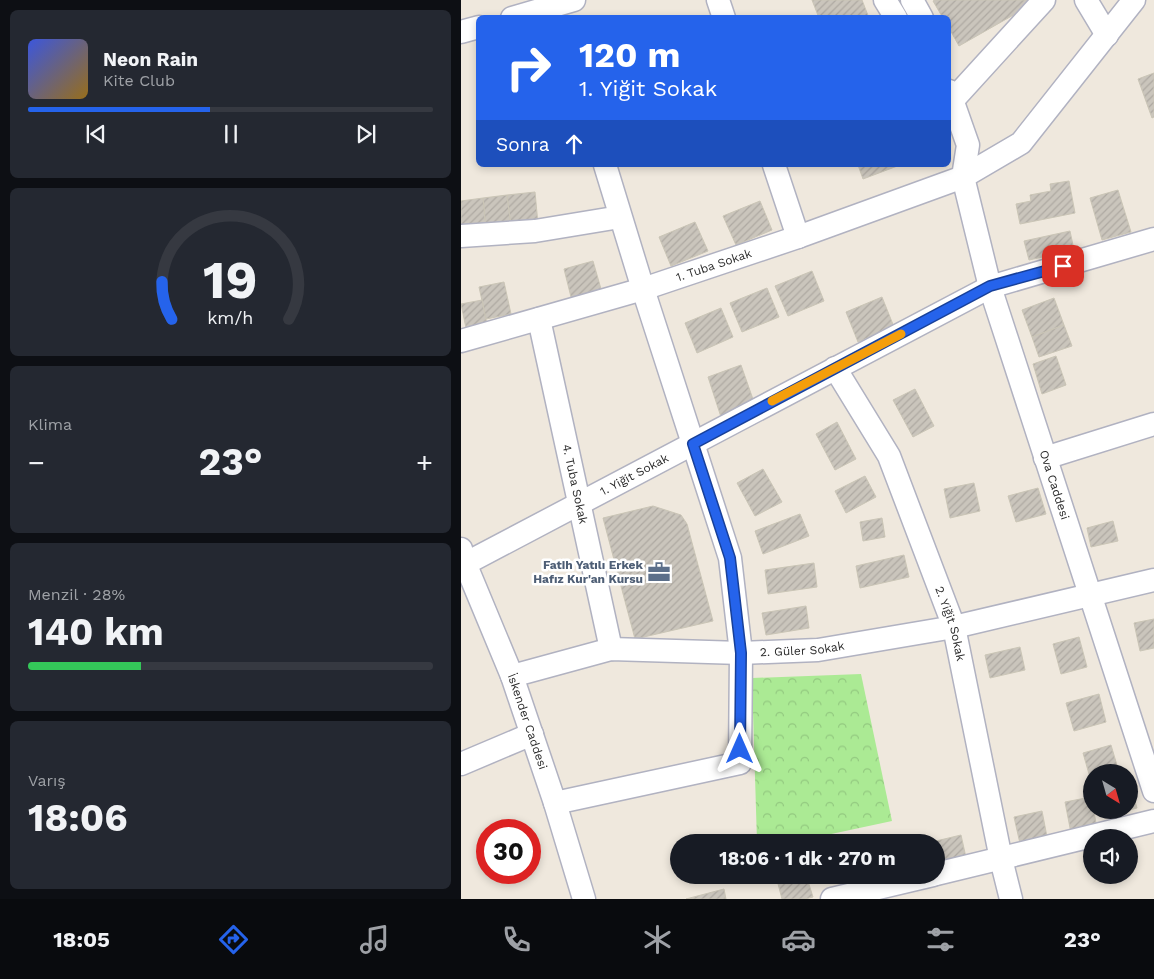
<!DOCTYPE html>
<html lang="tr">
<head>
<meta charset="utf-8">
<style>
	body { margin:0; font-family:"Work Sans",sans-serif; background:#242831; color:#f1f3f6; height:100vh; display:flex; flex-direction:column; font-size:19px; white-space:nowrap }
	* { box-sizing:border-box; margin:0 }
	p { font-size:16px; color:#9ea1a6 }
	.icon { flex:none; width:28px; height:28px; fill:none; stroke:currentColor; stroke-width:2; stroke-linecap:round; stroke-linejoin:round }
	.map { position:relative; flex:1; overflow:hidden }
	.drawer { display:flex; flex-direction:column; gap:10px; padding:10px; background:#0d0f14; width:461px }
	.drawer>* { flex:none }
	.hud { position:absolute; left:15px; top:15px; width:475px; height:152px; border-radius:8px; box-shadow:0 2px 8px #0003; background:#2563eb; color:#fff; overflow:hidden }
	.needle { width:32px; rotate:143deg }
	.tools { position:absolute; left:622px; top:764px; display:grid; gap:10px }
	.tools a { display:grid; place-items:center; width:55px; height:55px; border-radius:50%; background:#171b24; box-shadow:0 2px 8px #0003; font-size:25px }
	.speed { position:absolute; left:15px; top:819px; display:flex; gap:10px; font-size:25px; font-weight:700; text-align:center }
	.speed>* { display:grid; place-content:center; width:65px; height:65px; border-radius:50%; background:#171b24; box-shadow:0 2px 8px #0003; line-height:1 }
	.speed .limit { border:8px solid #d22; background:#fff; color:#111 }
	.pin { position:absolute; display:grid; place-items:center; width:42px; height:42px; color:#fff; margin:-21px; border-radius:10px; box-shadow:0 2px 8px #0006 }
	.me { position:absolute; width:55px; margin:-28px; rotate:0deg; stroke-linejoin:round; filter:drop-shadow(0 0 4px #0008) }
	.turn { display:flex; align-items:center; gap:18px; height:105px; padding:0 20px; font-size:22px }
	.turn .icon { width:65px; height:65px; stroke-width:2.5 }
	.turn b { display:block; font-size:35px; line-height:42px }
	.then { display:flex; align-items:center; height:48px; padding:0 20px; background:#0003; gap:10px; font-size:19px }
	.big { font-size:38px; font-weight:700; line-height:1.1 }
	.drawer .card { flex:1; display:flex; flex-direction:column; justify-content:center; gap:8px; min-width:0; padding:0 18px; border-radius:8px; background:#242831 }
	.drawer .dial { align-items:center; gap:0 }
	.dial svg { height:130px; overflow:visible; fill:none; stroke:#363941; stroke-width:7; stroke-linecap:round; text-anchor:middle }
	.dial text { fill:#f1f3f6; stroke:none }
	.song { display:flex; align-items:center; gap:15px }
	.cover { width:60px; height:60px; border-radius:8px; background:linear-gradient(135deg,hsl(230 70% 55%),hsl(40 70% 35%)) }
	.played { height:5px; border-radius:2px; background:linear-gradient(90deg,#2563eb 45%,#363941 45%) }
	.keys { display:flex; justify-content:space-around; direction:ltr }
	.heat { display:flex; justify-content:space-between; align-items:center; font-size:28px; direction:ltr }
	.charge { height:8px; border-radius:4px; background:linear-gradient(90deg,#34c759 28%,#363941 0) }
	.trip { position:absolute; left:209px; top:834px; width:275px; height:50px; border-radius:25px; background:#171b24; box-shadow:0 2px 8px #0003; font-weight:700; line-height:50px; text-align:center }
	.dock { display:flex; height:80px; justify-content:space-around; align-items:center; background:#090b0e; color:#9ea1a6 }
	.dock .icon { width:35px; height:35px }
	.dock .active { color:#2563eb }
	.dock b { font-size:22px; color:#f1f3f6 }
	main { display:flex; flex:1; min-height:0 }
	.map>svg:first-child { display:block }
	.forest { fill:url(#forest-crowns) }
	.building { fill:url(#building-hatch); stroke:#cac5b6 }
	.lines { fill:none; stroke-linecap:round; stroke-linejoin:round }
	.minor-casing { stroke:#b1b2c1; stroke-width:25 }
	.minor { stroke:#fff; stroke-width:22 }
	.route-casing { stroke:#184099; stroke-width:12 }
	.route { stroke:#2563eb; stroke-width:9 }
	.slow { stroke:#f59e0b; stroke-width:9 }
	.labels { text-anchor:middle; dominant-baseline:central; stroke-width:5; stroke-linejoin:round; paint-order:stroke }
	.street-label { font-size:12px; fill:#2c2c2c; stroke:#fff }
	.service-label { font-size:12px; font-weight:bold; fill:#4e5e75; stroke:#fff; text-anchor:end }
</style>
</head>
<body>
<main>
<section class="drawer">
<div class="card">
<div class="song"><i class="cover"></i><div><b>Neon Rain</b><p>Kite Club</p></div></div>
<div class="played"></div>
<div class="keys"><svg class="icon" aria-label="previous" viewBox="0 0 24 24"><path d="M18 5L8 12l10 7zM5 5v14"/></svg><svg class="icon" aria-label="pause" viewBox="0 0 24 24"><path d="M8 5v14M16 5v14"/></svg><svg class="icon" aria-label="next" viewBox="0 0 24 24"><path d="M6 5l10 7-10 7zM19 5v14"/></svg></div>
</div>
<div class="card dial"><svg viewBox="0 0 100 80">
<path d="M14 69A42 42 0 1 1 86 69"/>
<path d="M14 69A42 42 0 0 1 8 46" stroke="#2563eb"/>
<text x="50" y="56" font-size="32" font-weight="700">19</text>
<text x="50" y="72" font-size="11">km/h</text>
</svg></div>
<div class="card"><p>Klima</p>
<div class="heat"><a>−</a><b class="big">23°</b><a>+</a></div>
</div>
<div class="card"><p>Menzil · 28%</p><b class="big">140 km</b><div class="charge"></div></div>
<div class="card"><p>Varış</p><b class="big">18:06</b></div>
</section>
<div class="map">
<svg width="693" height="899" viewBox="0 0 693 899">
	<defs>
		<pattern id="forest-crowns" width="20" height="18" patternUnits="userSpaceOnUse" patternTransform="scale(1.25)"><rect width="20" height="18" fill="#abea94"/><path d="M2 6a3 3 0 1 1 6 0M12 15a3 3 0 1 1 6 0" fill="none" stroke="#93c980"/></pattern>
		<pattern id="building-hatch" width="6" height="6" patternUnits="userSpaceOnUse" patternTransform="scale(1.25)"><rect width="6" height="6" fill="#cac5bc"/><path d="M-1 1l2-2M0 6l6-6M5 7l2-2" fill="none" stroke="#aea9a2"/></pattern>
	</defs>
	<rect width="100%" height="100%" fill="#efe8dd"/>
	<path class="forest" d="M400 674 431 821 333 842H296L291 678Z"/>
	<g class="building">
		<path d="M351 0H401L408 18H358Z"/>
		<path d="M474 0H577V1L498 46 488 28V18H482L472 1Z"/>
		<path d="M693 73V117L691 118 677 79Z"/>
		<path d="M397 165H439L402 179Z"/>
		<path d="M608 181 614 213 559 224 555 204 570 201 569 195 590 191 589 184Z"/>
		<path d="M657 190 670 232 641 240 629 198Z"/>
		<path d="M74 192 77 224 50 227 46 195Z"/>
		<path d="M46 195 50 227 25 230 22 198Z"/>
		<path d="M22 198 25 230 0 234V201Z"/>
		<path d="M299 201 311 230 275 245 262 216Z"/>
		<path d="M234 222 247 251 210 266 198 237Z"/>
		<path d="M609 231 613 250 568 260 563 241Z"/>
		<path d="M132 261 140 289 110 297 103 269Z"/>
		<path d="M351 271 363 301 327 316 314 286Z"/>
		<path d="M43 282 50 314 25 319 18 287Z"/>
		<path d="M306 288 318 317 281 332 269 303Z"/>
		<path d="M421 297 433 327 397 342 385 312Z"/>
		<path d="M593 298 603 325 571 337 561 310Z"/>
		<path d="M21 300 27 329 6 333 0 304Z"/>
		<path d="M260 308 272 337 236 353 224 323Z"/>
		<path d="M603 325 611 346 578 357 571 337Z"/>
		<path d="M595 356 605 385 581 394 572 364Z"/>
		<path d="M280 365 294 405 260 417 247 377Z"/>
		<path d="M454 389 473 426 452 437 432 400Z"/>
		<path d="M376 422 395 459 374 470 355 434Z"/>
		<path d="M302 469 321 502 294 516 276 483Z"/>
		<path d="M404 476 415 497 385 513 374 491Z"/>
		<path d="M513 483 519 511 489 518 483 489Z"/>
		<path d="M577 488 585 514 555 522 547 496Z"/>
		<path d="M192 506 220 515 226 524 252 621 174 639 142 518Z"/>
		<path d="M339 514 348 536 302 554 294 531Z"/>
		<path d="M421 518 424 537 402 541 399 522Z"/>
		<path d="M652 521 657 541 630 547 626 528Z"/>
		<path d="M443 555 448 577 399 588 395 566Z"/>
		<path d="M353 563 356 587 307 594 304 570Z"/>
		<path d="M345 606 348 628 305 635 301 613Z"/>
		<path d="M693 619V648L679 651 673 623Z"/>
		<path d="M618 637 626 667 600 674 592 644Z"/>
		<path d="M559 647 564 670 529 678 524 655Z"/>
		<path d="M638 694 645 722 613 731 605 703Z"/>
		<path d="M650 745 658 772H631L630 781 622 753Z"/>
		<path d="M669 784 676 808 642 817 640 810H669Z"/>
		<path d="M630 797 636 828 610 833 604 802Z"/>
		<path d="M581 811 587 842 560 848 553 817Z"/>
		<path d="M500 835 506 862 482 868 475 841Z"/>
		<path d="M475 841 482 868 475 870V842H469Z"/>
		<path d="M332 875H345L352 897 344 899H321L316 880Z"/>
		<path d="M263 889 265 899H225Z"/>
	</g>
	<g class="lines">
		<defs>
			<g id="minor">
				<path d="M257 0 263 18"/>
				<path d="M424 0 435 18"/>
				<path d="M451 0 461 18"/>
				<path d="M625 0 646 35"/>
				<path d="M51 18 113 0"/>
				<path d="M0 32 18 27"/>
				<path id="s1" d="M488 91 507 145 502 177 529 287 693 791"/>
				<path d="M491 101 583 0"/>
				<path d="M313 165 337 237"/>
				<path d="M0 236 74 231 159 217"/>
				<path id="s2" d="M78 319 150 649"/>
				<path id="s3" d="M0 341 182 289 337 237 502 177 560 143 673 0"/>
				<path id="s4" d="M374 368 428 456 493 627 540 859 550 899"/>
				<path d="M584 458 693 424"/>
				<path id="s5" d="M0 549 4 563 51 676 94 803 123 899"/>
				<path id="s6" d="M0 566 529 287 693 239"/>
				<path id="s7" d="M51 676 150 649 280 653 357 650 493 627 693 580"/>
				<path d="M0 764 71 734"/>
				<path d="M94 803 279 763 280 653 269 558 182 289 144 165"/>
				<path d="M475 874 693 821"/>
				<path d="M371 899 472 875"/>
			</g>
		</defs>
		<use href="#minor" class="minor-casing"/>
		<use href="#minor" class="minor"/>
	</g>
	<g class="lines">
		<defs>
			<path id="route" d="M279 749 280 653 269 558 232 444 529 286 602 266"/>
		</defs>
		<use href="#route" class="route-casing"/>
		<use href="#route" class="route"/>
		<path class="slow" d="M311 401 440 334"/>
	</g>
	<defs>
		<symbol id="office-bare" viewBox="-9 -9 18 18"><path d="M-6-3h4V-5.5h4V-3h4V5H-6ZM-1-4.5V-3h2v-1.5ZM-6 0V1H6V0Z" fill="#5c6f8a" stroke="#fff" stroke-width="2.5" paint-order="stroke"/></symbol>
	</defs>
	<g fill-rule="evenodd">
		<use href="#office-bare" x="182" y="556" width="32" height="32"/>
	</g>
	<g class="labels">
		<g class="street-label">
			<text stroke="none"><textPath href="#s3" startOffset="264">1. Tuba Sokak</textPath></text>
			<text stroke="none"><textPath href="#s6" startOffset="196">1. Yiğit Sokak</textPath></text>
			<text stroke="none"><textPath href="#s2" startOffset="169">4. Tuba Sokak</textPath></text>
			<text stroke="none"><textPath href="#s1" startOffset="411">Ova Caddesi</textPath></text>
			<text stroke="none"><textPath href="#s4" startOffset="282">2. Yiğit Sokak</textPath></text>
			<text stroke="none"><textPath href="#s7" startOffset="294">2. Güler Sokak</textPath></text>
			<text stroke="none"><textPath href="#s5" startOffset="185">İskender Caddesi</textPath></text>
		</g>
		<g class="service-label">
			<text x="182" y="565">Fatih Yatılı Erkek<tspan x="182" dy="14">Hafız Kur'an Kursu</tspan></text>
		</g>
	</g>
</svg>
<div class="tools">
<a><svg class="needle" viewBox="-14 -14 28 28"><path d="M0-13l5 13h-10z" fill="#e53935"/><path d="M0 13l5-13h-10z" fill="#9ea1a6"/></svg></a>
<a><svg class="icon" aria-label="sound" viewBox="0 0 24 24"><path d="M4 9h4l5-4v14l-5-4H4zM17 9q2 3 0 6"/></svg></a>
</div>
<div class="speed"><div class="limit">30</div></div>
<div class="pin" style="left:602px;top:266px;background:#d93025"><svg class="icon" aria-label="arrive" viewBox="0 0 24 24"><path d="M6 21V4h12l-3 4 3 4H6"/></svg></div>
<svg class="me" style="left:279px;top:749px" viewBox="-20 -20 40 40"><path d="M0-17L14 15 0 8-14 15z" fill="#2563eb" stroke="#fff" stroke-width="4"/></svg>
<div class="trip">18:06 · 1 dk · 270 m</div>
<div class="hud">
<div class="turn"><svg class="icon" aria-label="right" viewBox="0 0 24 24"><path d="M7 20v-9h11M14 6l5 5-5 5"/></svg><div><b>120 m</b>1. Yiğit Sokak</div></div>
<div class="then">Sonra<svg class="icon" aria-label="ahead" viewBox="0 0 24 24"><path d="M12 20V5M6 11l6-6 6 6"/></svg></div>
</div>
</div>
</main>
<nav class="dock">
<b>18:05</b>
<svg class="icon active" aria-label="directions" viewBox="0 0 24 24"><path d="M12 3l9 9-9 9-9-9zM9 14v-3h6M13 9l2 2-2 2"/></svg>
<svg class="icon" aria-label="music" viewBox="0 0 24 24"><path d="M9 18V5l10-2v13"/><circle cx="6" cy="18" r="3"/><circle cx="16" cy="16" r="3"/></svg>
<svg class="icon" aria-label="phone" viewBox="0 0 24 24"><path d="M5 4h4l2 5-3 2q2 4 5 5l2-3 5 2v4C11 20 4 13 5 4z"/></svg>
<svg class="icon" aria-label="climate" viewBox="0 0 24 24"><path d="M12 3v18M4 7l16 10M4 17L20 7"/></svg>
<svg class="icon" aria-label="car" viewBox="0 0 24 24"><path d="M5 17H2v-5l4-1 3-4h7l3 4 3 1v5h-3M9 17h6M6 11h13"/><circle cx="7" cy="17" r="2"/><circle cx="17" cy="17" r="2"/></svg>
<svg class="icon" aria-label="filters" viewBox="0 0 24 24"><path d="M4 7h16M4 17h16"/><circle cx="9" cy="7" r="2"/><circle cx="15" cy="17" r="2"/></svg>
<b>23°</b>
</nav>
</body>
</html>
